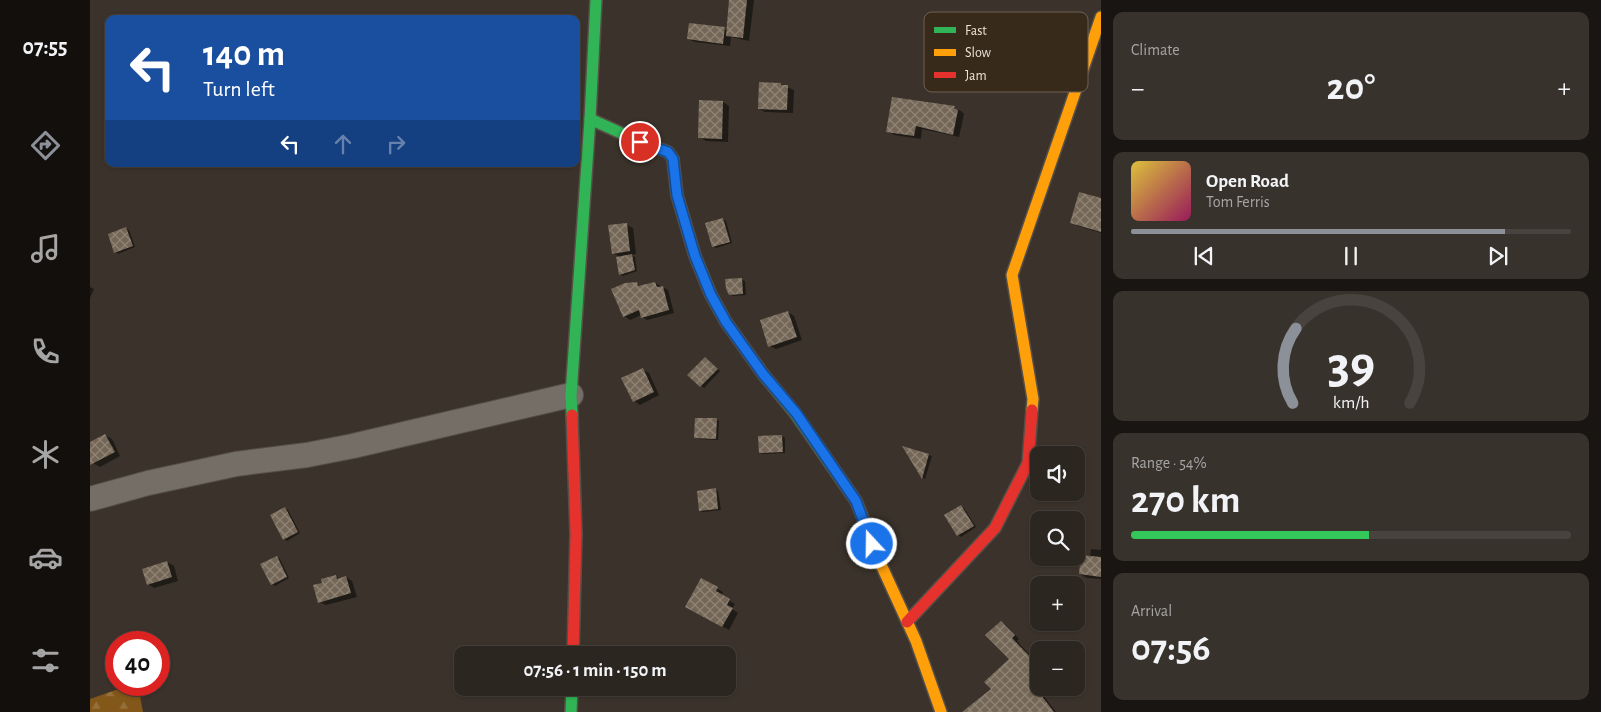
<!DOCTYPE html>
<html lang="en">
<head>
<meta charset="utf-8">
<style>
	body { margin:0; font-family:"Alegreya Sans",sans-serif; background:#38322d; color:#f1f3f6; height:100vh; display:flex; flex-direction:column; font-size:19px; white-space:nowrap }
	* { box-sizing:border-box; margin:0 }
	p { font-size:16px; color:#a6a5a5 }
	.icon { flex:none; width:28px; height:28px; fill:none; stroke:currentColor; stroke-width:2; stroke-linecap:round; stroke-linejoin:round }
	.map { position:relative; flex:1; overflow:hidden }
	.details { display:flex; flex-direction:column; gap:12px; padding:12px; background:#181512; width:500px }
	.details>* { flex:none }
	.top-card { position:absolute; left:15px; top:15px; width:475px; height:152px; border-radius:10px; box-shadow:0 1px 4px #0004,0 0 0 1px #48433e; background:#1a4fa0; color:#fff; overflow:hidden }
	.controls { position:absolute; left:940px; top:446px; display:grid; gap:10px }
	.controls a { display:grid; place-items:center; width:55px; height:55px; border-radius:10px; background:#2c2620; box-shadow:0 1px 4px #0004,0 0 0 1px #48433e; font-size:25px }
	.speed { position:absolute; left:15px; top:631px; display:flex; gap:10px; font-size:25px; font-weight:700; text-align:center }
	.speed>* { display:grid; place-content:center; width:65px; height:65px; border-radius:50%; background:#2c2620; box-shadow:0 1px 4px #0004,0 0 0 1px #48433e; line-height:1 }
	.speed .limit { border:8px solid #d22; background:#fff; color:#111 }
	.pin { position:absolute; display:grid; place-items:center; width:42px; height:42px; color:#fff; margin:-21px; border:2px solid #fff; border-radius:50%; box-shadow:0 1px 5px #0007 }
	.me { position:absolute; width:55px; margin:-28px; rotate:339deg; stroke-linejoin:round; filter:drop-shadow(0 0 4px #0008) }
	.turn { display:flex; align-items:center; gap:18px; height:105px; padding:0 15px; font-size:22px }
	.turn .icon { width:65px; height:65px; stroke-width:2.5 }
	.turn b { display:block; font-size:35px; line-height:42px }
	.lanes { display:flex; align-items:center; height:48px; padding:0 15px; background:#0003; justify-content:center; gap:25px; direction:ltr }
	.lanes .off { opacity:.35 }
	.big { font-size:38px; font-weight:700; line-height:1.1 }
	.details .card { flex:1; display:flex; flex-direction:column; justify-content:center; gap:8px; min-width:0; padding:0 18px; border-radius:10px; background:#38322d }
	.details .dial { align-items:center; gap:0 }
	.dial svg { height:130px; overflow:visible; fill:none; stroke:#48433e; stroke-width:7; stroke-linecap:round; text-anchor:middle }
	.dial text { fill:#f1f3f6; stroke:none }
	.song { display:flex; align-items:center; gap:15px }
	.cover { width:60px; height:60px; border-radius:8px; background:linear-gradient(135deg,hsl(50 70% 55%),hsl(330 70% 35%)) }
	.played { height:5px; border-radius:2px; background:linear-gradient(90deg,#8c9099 85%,#48433e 85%) }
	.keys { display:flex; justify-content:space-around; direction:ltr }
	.heat { display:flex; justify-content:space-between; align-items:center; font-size:28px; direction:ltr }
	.charge { height:8px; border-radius:4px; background:linear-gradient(90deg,#34c759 54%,#48433e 0) }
	.trip { position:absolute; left:364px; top:646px; width:282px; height:50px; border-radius:10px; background:#2c2620; box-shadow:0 1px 4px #0004,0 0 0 1px #48433e; font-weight:700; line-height:50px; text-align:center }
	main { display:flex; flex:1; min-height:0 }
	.tab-bar { display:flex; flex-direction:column; width:90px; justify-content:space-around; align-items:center; background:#120f0d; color:#a6a5a5 }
	.tab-bar .icon { width:35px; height:35px }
	.tab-bar .current { color:#8c9099 }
	.tab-bar b { font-size:22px; color:#f1f3f6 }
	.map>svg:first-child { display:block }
	.forest { fill:url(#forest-firs) }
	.shadow { fill:#0007 }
	.building { fill:url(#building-cross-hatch) }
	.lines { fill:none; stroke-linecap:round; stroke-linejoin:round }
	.street-casing { stroke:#564f47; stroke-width:26 }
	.fast-casing { stroke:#564f47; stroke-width:14 }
	.slow-casing { stroke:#564f47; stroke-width:14 }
	.jam-casing { stroke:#564f47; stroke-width:14 }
	.street { stroke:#756e67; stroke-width:24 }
	.fast { stroke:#30b455; stroke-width:11 }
	.slow { stroke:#ff9f0a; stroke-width:11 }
	.jam { stroke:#e5322d; stroke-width:11 }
	.route-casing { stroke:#114b97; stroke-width:12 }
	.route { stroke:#1a73e8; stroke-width:9 }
	.key { fill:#382a1a; stroke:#6e6153; stroke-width:1 }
	.key-label { font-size:14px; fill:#ebe2d8 }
</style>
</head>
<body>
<main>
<nav class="tab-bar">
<b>07:55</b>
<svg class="icon current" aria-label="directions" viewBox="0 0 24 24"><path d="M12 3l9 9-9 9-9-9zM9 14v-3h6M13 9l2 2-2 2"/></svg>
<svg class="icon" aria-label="music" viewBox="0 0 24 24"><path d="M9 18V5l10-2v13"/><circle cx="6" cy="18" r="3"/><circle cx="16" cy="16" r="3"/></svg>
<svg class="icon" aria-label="phone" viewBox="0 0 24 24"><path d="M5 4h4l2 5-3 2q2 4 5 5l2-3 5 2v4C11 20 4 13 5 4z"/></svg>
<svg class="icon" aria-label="climate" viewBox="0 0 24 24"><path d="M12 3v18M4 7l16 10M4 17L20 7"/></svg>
<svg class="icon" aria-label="car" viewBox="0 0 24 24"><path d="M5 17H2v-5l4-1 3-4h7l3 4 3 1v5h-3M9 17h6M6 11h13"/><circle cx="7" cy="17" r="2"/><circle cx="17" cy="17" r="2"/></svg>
<svg class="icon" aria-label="filters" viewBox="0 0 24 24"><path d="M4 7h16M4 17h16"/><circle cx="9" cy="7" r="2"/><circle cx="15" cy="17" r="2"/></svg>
</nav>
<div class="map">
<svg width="1011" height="712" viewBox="0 0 1011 712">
	<defs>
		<pattern id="forest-firs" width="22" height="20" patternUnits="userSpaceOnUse" patternTransform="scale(1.25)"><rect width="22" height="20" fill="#825719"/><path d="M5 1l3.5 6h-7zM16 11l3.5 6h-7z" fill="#946f3a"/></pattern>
		<pattern id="building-cross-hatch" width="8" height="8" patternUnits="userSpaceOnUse" patternTransform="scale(1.25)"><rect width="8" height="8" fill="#756757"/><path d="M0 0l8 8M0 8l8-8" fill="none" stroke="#8f8476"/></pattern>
	</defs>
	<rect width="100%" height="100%" fill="#3b332b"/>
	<path class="forest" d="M40 685H48L53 712H0V699Z"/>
	<g class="shadow">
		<path d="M641 0H664L659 41 641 37 640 46 605 42 598 39 600 24 637 30Z"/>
		<path d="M431 17 435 19H415Z"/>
		<path d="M690 84 704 90 703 113 675 112 669 109Z"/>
		<path d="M803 98 864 108 871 111 874 114 869 137 832 129 831 139 804 135 798 131Z"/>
		<path d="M610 101 633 102 639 106 638 142 616 141 609 137Z"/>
		<path d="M1011 199V233L988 226 982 223Z"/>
		<path d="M633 219 636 221 642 243 626 248 623 246Z"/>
		<path d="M537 225 543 228 546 254 541 255 545 257 547 271 533 276 530 274V257L523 253Z"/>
		<path d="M36 228 39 230 45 247 28 254 26 252Z"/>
		<path d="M636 280H652L655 281 656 295 643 296 640 294Z"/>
		<path d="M565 283 578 290 584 313 557 320 552 317 551 315 540 320 534 316 522 290 547 284 552 287Z"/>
		<path d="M0 287 4 289 0 298Z"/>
		<path d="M698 312 704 316 712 340 686 349 680 346Z"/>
		<path d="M618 360 630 371 614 388 599 375Z"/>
		<path d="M553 370 559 373 569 395 550 405 544 401Z"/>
		<path d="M626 419 629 421 628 440 608 439 605 437Z"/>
		<path d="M15 435 22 439 30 456 10 467 3 463 0 457V443Z"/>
		<path d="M692 436 695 438V453L673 454 671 453Z"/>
		<path d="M815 448 842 456 835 479 833 478Z"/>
		<path d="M625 490 628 491 631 510 613 512 610 511Z"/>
		<path d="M871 506 874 508 886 527 871 537 868 535Z"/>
		<path d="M195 508 198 510 210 533 197 541 194 539Z"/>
		<path d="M1001 549 1011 550V579L997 578 990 574 1000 557Z"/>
		<path d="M187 557 190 559 199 578 185 586 182 584Z"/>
		<path d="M77 562 84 566 88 581 64 588 58 584Z"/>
		<path d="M246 576 251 579 256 577 262 581 267 597 236 605 229 602 233 584Z"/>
		<path d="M611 580 633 592 631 596 645 604 642 609 648 613 639 630 596 606Z"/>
		<path d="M911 622 916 625 929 639 927 641 949 665V688H951L955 692 953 695 966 712H889L921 659Z"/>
	</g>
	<g class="building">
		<path d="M639 0H657L653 38 636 36Z"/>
		<path d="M599 23 635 27 633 44 597 39Z"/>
		<path d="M669 82 691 83V85H698L697 110 668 109Z"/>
		<path d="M802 97 865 106 864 108 868 110 863 135 826 126 824 136 796 132Z"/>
		<path d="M609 100 633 101 632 139 608 138Z"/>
		<path d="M989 192 1011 198V232L980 223Z"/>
		<path d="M633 218 640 242 622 247 615 223Z"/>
		<path d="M537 223 540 251 522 254 518 225Z"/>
		<path d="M36 227 43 246 24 253 18 234Z"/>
		<path d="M542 254 545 270 529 275 526 257Z"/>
		<path d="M652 278 653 294 639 295 636 289 635 279Z"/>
		<path d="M547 282 548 286 565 282 567 287 573 286 579 310 551 318 549 310 533 317 521 289 535 283Z"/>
		<path d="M698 311 707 337 678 347 670 320Z"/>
		<path d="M615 357 628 369 610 387 597 375Z"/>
		<path d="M553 368 564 392 543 402 531 378Z"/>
		<path d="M605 418H627L626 439 604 438Z"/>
		<path d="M15 434 25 452 0 465V442Z"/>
		<path d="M692 435 693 452 669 453 668 436Z"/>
		<path d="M812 446 839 454 832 479Z"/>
		<path d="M626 488 628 509 609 511 607 491Z"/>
		<path d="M871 505 884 526 867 536 854 515Z"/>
		<path d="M195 507 208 532 193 540 180 515Z"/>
		<path d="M991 555 1011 557V577L989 574Z"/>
		<path d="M187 556 197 577 181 585 170 564Z"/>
		<path d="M77 561 82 577 57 585 52 569Z"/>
		<path d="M246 575 247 579 256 576 261 593 228 603 223 585 232 583 231 579Z"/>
		<path d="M611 578 628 587 626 591 640 599 637 605 643 608 632 627 595 607Z"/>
		<path d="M911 621 925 635 922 638 949 666 948 691 964 712H872L901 689 894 682 919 659 895 635Z"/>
	</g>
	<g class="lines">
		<defs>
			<path id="street" d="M0 499 58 483 146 464 217 455 263 446 481 395"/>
			<g id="fast">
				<path d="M500 119 551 142 578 152 583 159 587 195 605 256 621 295 636 322 673 374 705 413 766 501 774 521"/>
				<path d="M482 415 481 395 500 119 506 0"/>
				<path d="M481 712 482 688"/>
			</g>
			<g id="slow">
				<path d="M942 410 943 399 922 275 1011 17"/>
				<path d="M774 521 788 558 826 641 851 712"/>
			</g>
			<g id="jam">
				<path d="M482 415 486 534 483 655"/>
				<path d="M817 622 905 528 938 463 942 410"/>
			</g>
		</defs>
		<use href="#street" class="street-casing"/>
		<use href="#fast" class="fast-casing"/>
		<use href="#slow" class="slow-casing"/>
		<use href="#jam" class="jam-casing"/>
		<use href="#street" class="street"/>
		<use href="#fast" class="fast"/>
		<use href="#slow" class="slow"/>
		<use href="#jam" class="jam"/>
	</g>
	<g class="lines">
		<defs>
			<path id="route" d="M550 142 578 152 583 159 587 195 605 256 621 295 636 322 673 374 706 413 766 501 782 544"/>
		</defs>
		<use href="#route" class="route-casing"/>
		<use href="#route" class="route"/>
	</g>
	<rect x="834" y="12" width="164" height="80" rx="8" class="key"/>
	<rect x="844" y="27" width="22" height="6" fill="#30b455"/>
	<rect x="844" y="49" width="22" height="7" fill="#ff9f0a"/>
	<rect x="844" y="72" width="22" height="6" fill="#e5322d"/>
	<g class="key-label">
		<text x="875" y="35">Fast</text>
		<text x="875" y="57">Slow</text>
		<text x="875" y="80">Jam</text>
	</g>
</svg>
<div class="controls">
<a><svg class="icon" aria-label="sound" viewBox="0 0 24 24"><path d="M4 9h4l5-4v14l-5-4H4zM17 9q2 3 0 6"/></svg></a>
<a><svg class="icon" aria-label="search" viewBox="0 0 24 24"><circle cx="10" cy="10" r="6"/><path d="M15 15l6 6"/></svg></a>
<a>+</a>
<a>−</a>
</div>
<div class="speed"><div class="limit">40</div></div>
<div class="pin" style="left:550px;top:142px;background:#d93025"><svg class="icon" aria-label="arrive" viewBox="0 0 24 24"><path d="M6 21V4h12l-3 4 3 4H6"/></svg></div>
<svg class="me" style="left:782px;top:544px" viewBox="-20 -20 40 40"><circle r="17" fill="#1a73e8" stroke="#fff" stroke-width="3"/><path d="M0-11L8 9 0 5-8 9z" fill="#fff"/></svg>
<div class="trip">07:56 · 1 min · 150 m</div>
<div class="top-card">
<div class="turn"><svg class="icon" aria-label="left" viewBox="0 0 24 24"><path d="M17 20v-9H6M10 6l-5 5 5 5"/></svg><div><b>140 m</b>Turn left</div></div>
<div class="lanes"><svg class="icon" aria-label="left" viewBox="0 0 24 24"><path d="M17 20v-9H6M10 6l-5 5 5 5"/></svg><svg class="icon off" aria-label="ahead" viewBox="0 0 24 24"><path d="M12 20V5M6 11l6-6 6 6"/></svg><svg class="icon off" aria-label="right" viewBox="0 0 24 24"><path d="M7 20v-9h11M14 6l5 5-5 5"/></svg></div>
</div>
</div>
<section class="details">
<div class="card"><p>Climate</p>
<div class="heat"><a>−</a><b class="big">20°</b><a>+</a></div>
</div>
<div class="card">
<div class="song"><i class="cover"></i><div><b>Open Road</b><p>Tom Ferris</p></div></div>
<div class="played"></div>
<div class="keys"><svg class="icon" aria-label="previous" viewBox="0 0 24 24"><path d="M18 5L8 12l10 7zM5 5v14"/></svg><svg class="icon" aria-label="pause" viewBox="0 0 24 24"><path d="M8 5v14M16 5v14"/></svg><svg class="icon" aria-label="next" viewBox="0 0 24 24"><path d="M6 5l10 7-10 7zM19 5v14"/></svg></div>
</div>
<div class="card dial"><svg viewBox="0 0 100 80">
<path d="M14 69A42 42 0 1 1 86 69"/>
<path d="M14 69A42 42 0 0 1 16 23" stroke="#8c9099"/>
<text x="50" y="56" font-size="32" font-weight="700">39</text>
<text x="50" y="72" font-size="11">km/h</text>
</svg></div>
<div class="card"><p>Range · 54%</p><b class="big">270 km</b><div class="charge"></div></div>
<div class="card"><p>Arrival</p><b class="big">07:56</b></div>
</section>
</main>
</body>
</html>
